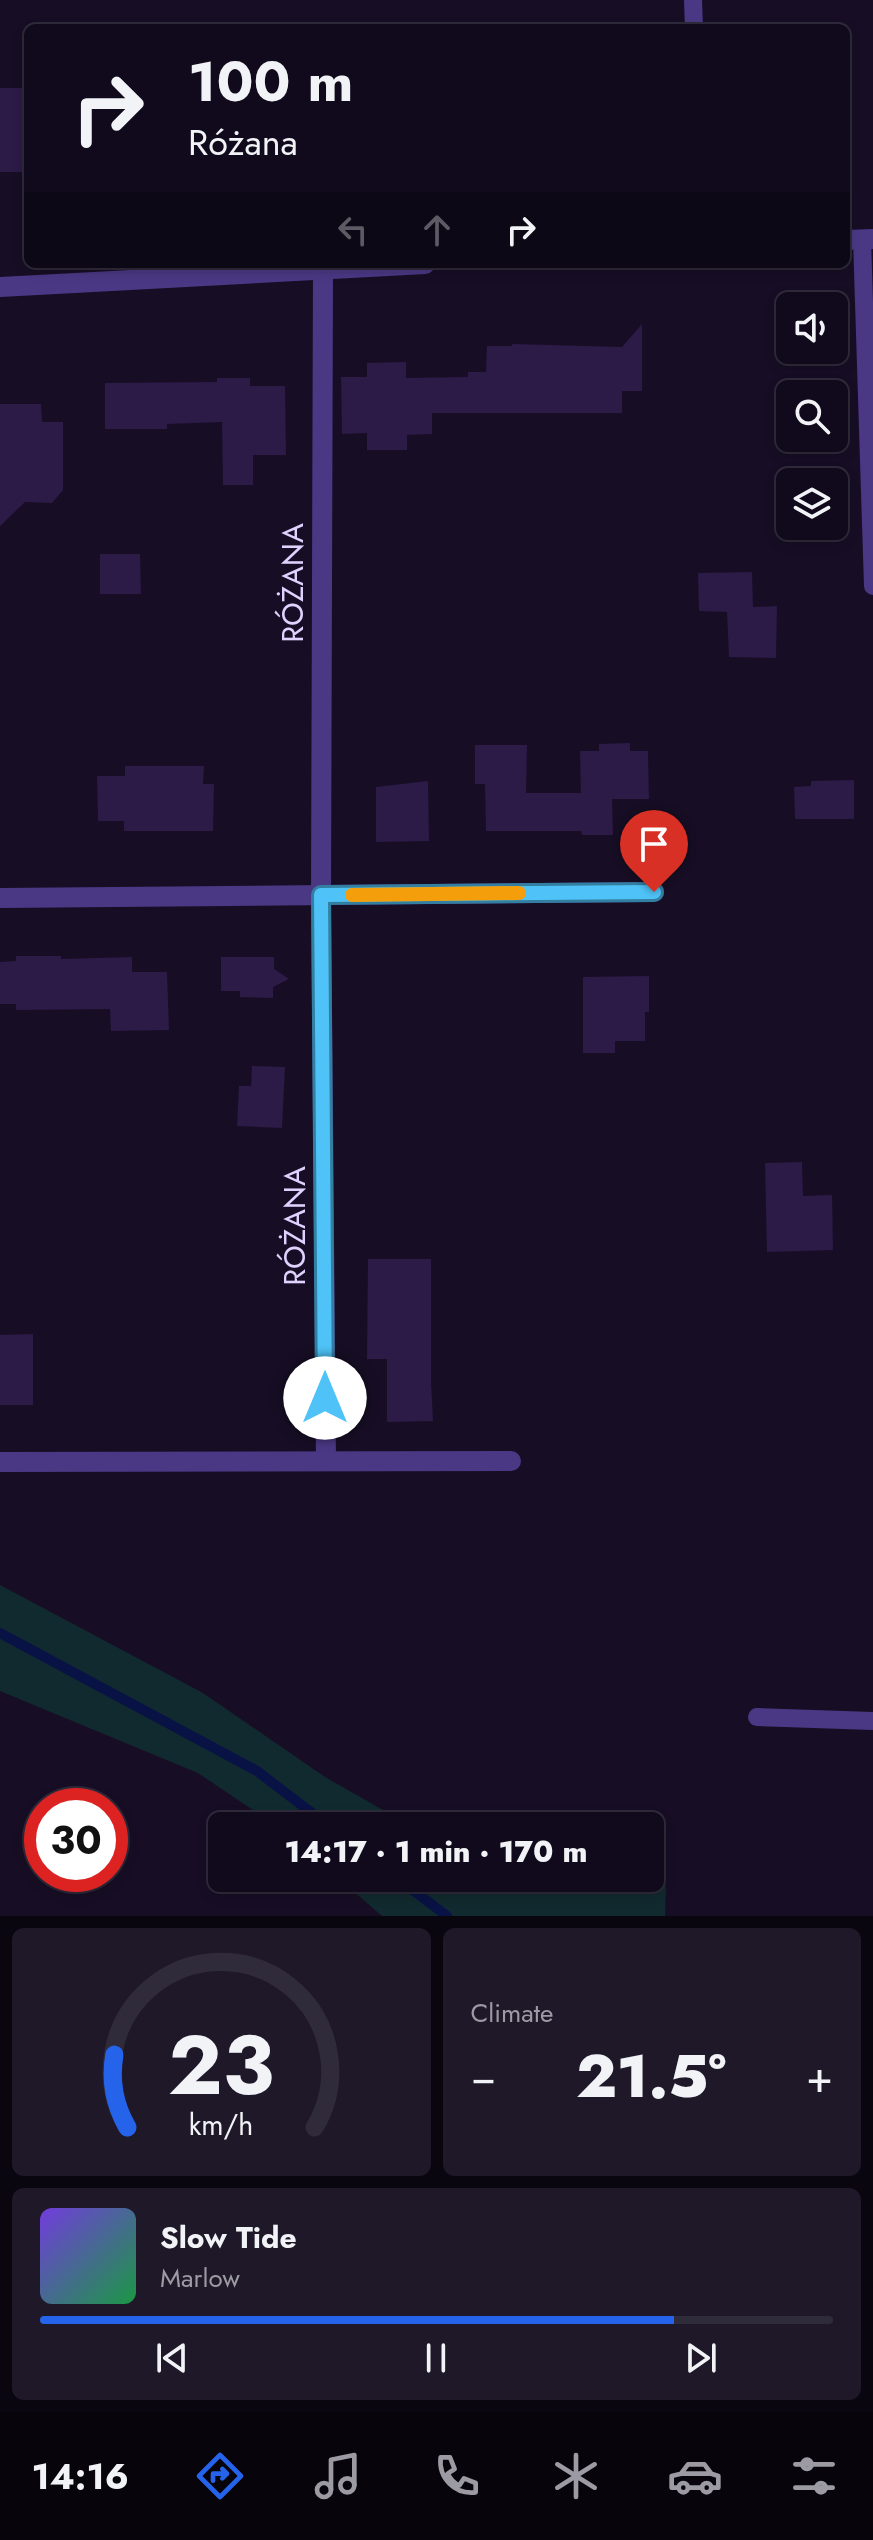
<!DOCTYPE html>
<html lang="en">
<head>
<meta charset="utf-8">
<style>
	body { margin:0; font-family:Jost,sans-serif; background:#1e1829; color:#f1f3f6; height:100vh; display:flex; flex-direction:column; font-size:30px; white-space:nowrap }
	* { box-sizing:border-box; margin:0 }
	p { font-size:26px; color:#9c9aa3 }
	.icon { flex:none; width:44px; height:44px; fill:none; stroke:currentColor; stroke-width:2; stroke-linecap:round; stroke-linejoin:round }
	.map { position:relative; height:1916px; overflow:hidden }
	.drawer { display:flex; flex-direction:column; gap:12px; padding:12px; background:#09060f; flex:1 }
	.drawer>* { flex:none }
	.hud { position:absolute; left:24px; top:24px; width:826px; height:244px; border-radius:12px; box-shadow:0 4px 12px #0003,0 0 0 2px #302b3b; background:#110a1c; color:#f1f3f6; overflow:hidden }
	.tools { position:absolute; left:776px; top:292px; display:grid; gap:16px }
	.tools a { display:grid; place-items:center; width:72px; height:72px; border-radius:12px; background:#110a1c; box-shadow:0 4px 12px #0003,0 0 0 2px #302b3b; font-size:40px }
	.speed { position:absolute; left:24px; top:1788px; display:flex; gap:16px; font-size:40px; font-weight:700; text-align:center }
	.speed>* { display:grid; place-content:center; width:104px; height:104px; border-radius:50%; background:#110a1c; box-shadow:0 4px 12px #0003,0 0 0 2px #302b3b; line-height:1 }
	.speed .limit { border:12px solid #d22; background:#fff; color:#111 }
	.pin { position:absolute; display:grid; place-items:center; width:68px; height:68px; color:#fff; margin:-82px -34px; border-radius:50% 50% 50% 0; rotate:-45deg; box-shadow:0 0 8px #0007 }
	.pin .icon { rotate:45deg }
	.me { position:absolute; width:88px; margin:-44px; rotate:0deg; stroke-linejoin:round; filter:drop-shadow(0 0 6px #0008) }
	.turn { display:flex; align-items:center; gap:28px; height:168px; padding:0 32px; font-size:36px }
	.turn .icon { width:104px; height:104px; stroke-width:2.5 }
	.turn b { display:block; font-size:56px; line-height:68px }
	.lanes { display:flex; align-items:center; height:76px; padding:0 32px; background:#0003; justify-content:center; gap:40px; direction:ltr }
	.lanes .off { opacity:.35 }
	.big { font-size:60px; font-weight:800; line-height:1.1 }
	.drawer .card { flex:1; display:flex; flex-direction:column; justify-content:center; gap:12px; min-width:0; padding:0 28px; border-radius:12px; background:#1e1829 }
	.drawer .dial { align-items:center; gap:0 }
	.dial svg { height:208px; overflow:visible; fill:none; stroke:#302b3b; stroke-width:7; stroke-linecap:round; text-anchor:middle }
	.dial text { fill:#f1f3f6; stroke:none }
	.song { display:flex; align-items:center; gap:24px }
	.cover { width:96px; height:96px; border-radius:12px; background:linear-gradient(135deg,hsl(260 70% 55%),hsl(140 70% 35%)) }
	.played { height:8px; border-radius:4px; background:linear-gradient(90deg,#2563eb 80%,#302b3b 80%) }
	.keys { display:flex; justify-content:space-around; direction:ltr }
	.heat { display:flex; justify-content:space-between; align-items:center; font-size:44px; direction:ltr }
	.drawer .tiles { flex:1; display:grid; gap:12px; grid-template-columns:1fr 1fr }
	.card:last-child { grid-column:span 2 }
	.trip { position:absolute; left:208px; top:1812px; width:456px; height:80px; border-radius:12px; background:#110a1c; box-shadow:0 4px 12px #0003,0 0 0 2px #302b3b; font-weight:800; line-height:80px; text-align:center }
	.tab-bar { display:flex; height:128px; justify-content:space-around; align-items:center; background:#07040b; color:#9c9aa3 }
	.tab-bar .icon { width:56px; height:56px }
	.tab-bar .on { color:#2563eb }
	.tab-bar b { font-size:36px; color:#f1f3f6 }
	.map>svg:first-child { display:block }
	.green { fill:#112a2f }
	.lines { fill:none; stroke-linecap:round; stroke-linejoin:round }
	.stream { stroke:#091244; stroke-width:10 }
	.building { fill:#2c1a47 }
	.service { stroke:#4b3885; stroke-width:18 }
	.minor { stroke:#4b3885; stroke-width:20 }
	.tertiary { stroke:#4b3885; stroke-width:20 }
	.route-casing { stroke:#337fa1; stroke-width:20 }
	.route { stroke:#4fc3f7; stroke-width:14 }
	.slow { stroke:#f59e0b; stroke-width:14 }
	.labels { text-anchor:middle; dominant-baseline:central; stroke-width:7; stroke-linejoin:round; paint-order:stroke }
	.street-label { font-size:30px; fill:#e0d2ff; stroke:#170e25 }
</style>
</head>
<body>
<div class="map">
<svg width="873" height="1916" viewBox="0 0 873 1916">
	<rect width="100%" height="100%" fill="#170e25"/>
	<g class="green">
		<path d="M0 1585 203 1693 325 1777 411 1826H277L198 1773 0 1691Z"/>
		<path d="M338 1878H650L666 1886 665 1916H382Z"/>
	</g>
	<g class="lines">
		<g class="stream">
			<path d="M0 1633 257 1771 329 1826"/>
			<path d="M397 1878 447 1916"/>
		</g>
	</g>
	<g class="building">
		<path d="M0 88H24L26 172H0Z"/>
		<path d="M642 324V391H622V413H432V434L407 435V450H367V433L342 434 341 377H367V363L406 362V378L468 377V372H486L487 346H512V344L622 347Z"/>
		<path d="M217 378H250V386H285L286 455H253V485H223L222 422 167 424V429H105V383L217 382Z"/>
		<path d="M0 404H41L42 422H63V490L52 503 25 502 0 526Z"/>
		<path d="M100 554H140L141 594H100Z"/>
		<path d="M752 572 753 607 777 606 776 658 729 657 727 612 699 611 698 573Z"/>
		<path d="M630 743V751H648L649 799H612L613 835H582L581 831H486L485 784H475V745H527L526 793H581L580 751H599V744Z"/>
		<path d="M125 766H204L203 784H214L213 831H124V821H98L97 776H125Z"/>
		<path d="M854 780V819H795L794 787 811 786V781Z"/>
		<path d="M428 781 429 841 376 842V787Z"/>
		<path d="M16 956H61V959L132 957V972H167L169 1030 111 1031 110 1009 16 1010V1004H0V962L16 961Z"/>
		<path d="M221 957H274V969L289 979 273 987V998L240 997V991H221Z"/>
		<path d="M649 976V1012H645V1041H615V1053H583V977Z"/>
		<path d="M252 1066 285 1067 282 1128 237 1126 239 1086H251Z"/>
		<path d="M802 1162 803 1196 832 1195 833 1250 767 1252 765 1163Z"/>
		<path d="M368 1259H431V1382L433 1421 387 1422V1359H367Z"/>
		<path d="M33 1334V1405H0V1335Z"/>
	</g>
	<g class="lines">
		<g class="service">
			<path d="M693 0 694 28"/>
			<path d="M862 239 873 586"/>
			<path d="M757 1717 873 1721"/>
		</g>
		<g class="minor">
			<path d="M323 270 321 895 326 1461"/>
			<path d="M0 898 654 892"/>
			<path d="M0 1462 511 1461"/>
		</g>
		<g class="tertiary">
			<path d="M846 240 873 239"/>
			<path d="M0 287 425 264"/>
		</g>
	</g>
	<g class="lines">
		<defs>
			<path id="route" d="M325 1398 321 895 654 892"/>
		</defs>
		<use href="#route" class="route-casing"/>
		<use href="#route" class="route"/>
		<path class="slow" d="M352 895 519 893"/>
	</g>
	<g class="labels">
		<g class="street-label">
			<text transform="translate(292 583) rotate(-90)">RÓŻANA</text>
			<text transform="translate(294 1226) rotate(-90)">RÓŻANA</text>
		</g>
	</g>
</svg>
<div class="tools">
<a><svg class="icon" aria-label="sound" viewBox="0 0 24 24"><path d="M4 9h4l5-4v14l-5-4H4zM17 9q2 3 0 6"/></svg></a>
<a><svg class="icon" aria-label="search" viewBox="0 0 24 24"><circle cx="10" cy="10" r="6"/><path d="M15 15l6 6"/></svg></a>
<a><svg class="icon" aria-label="layers" viewBox="0 0 24 24"><path d="M12 4l9 5-9 5-9-5zM3 14l9 5 9-5"/></svg></a>
</div>
<div class="speed"><div class="limit">30</div></div>
<div class="pin" style="left:654px;top:892px;background:#d93025"><svg class="icon" aria-label="arrive" viewBox="0 0 24 24"><path d="M6 21V4h12l-3 4 3 4H6"/></svg></div>
<svg class="me" style="left:325px;top:1398px" viewBox="-20 -20 40 40"><circle r="19" fill="#fff"/><path d="M0-13L10 11 0 6-10 11z" fill="#4fc3f7"/></svg>
<div class="trip">14:17 · 1 min · 170 m</div>
<div class="hud">
<div class="turn"><svg class="icon" aria-label="right" viewBox="0 0 24 24"><path d="M7 20v-9h11M14 6l5 5-5 5"/></svg><div><b>100 m</b>Różana</div></div>
<div class="lanes"><svg class="icon off" aria-label="left" viewBox="0 0 24 24"><path d="M17 20v-9H6M10 6l-5 5 5 5"/></svg><svg class="icon off" aria-label="ahead" viewBox="0 0 24 24"><path d="M12 20V5M6 11l6-6 6 6"/></svg><svg class="icon" aria-label="right" viewBox="0 0 24 24"><path d="M7 20v-9h11M14 6l5 5-5 5"/></svg></div>
</div>
</div>
<section class="drawer">
<div class="tiles">
<div class="card dial"><svg viewBox="0 0 100 80">
<path d="M14 69A42 42 0 1 1 86 69"/>
<path d="M14 69A42 42 0 0 1 9 41" stroke="#2563eb"/>
<text x="50" y="56" font-size="32" font-weight="700">23</text>
<text x="50" y="72" font-size="11">km/h</text>
</svg></div>
<div class="card"><p>Climate</p>
<div class="heat"><a>−</a><b class="big">21.5°</b><a>+</a></div>
</div>
<div class="card">
<div class="song"><i class="cover"></i><div><b>Slow Tide</b><p>Marlow</p></div></div>
<div class="played"></div>
<div class="keys"><svg class="icon" aria-label="previous" viewBox="0 0 24 24"><path d="M18 5L8 12l10 7zM5 5v14"/></svg><svg class="icon" aria-label="pause" viewBox="0 0 24 24"><path d="M8 5v14M16 5v14"/></svg><svg class="icon" aria-label="next" viewBox="0 0 24 24"><path d="M6 5l10 7-10 7zM19 5v14"/></svg></div>
</div>
</div>
</section>
<nav class="tab-bar">
<b>14:16</b>
<svg class="icon on" aria-label="directions" viewBox="0 0 24 24"><path d="M12 3l9 9-9 9-9-9zM9 14v-3h6M13 9l2 2-2 2"/></svg>
<svg class="icon" aria-label="music" viewBox="0 0 24 24"><path d="M9 18V5l10-2v13"/><circle cx="6" cy="18" r="3"/><circle cx="16" cy="16" r="3"/></svg>
<svg class="icon" aria-label="phone" viewBox="0 0 24 24"><path d="M5 4h4l2 5-3 2q2 4 5 5l2-3 5 2v4C11 20 4 13 5 4z"/></svg>
<svg class="icon" aria-label="climate" viewBox="0 0 24 24"><path d="M12 3v18M4 7l16 10M4 17L20 7"/></svg>
<svg class="icon" aria-label="car" viewBox="0 0 24 24"><path d="M5 17H2v-5l4-1 3-4h7l3 4 3 1v5h-3M9 17h6M6 11h13"/><circle cx="7" cy="17" r="2"/><circle cx="17" cy="17" r="2"/></svg>
<svg class="icon" aria-label="filters" viewBox="0 0 24 24"><path d="M4 7h16M4 17h16"/><circle cx="9" cy="7" r="2"/><circle cx="15" cy="17" r="2"/></svg>
</nav>
</body>
</html>
